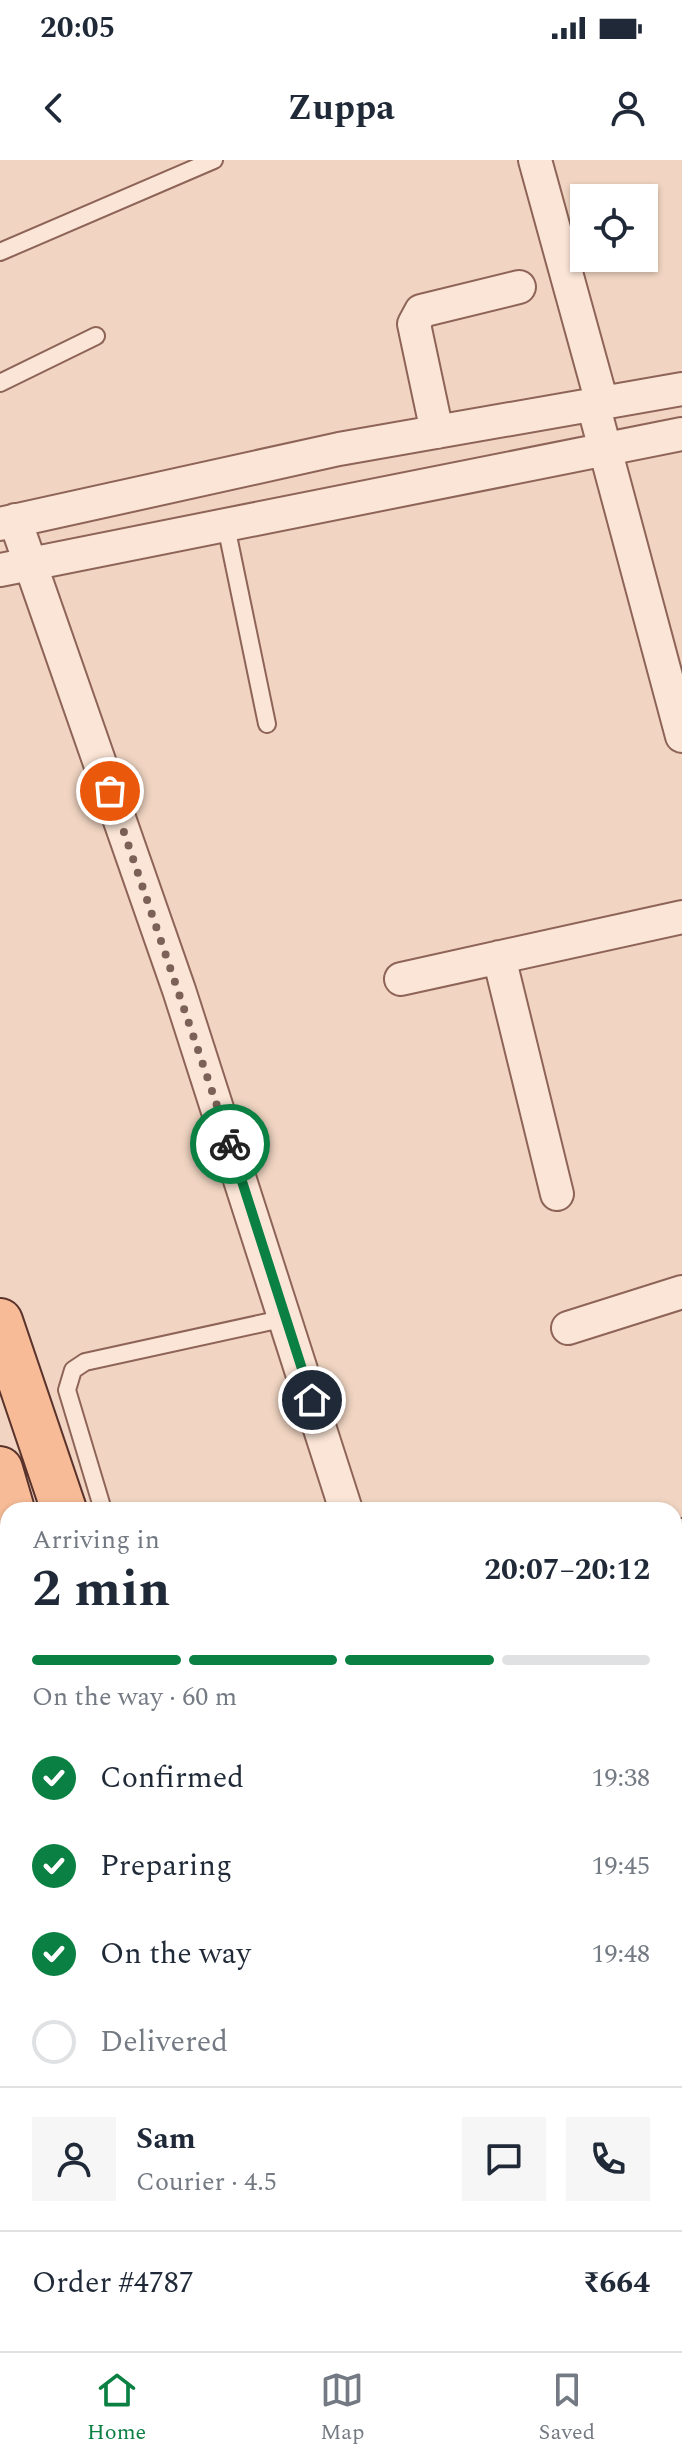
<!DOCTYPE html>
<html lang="en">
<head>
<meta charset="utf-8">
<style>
	body { margin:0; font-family:Spectral,serif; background:#f6f6f7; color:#1f2937; height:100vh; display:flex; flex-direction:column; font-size:30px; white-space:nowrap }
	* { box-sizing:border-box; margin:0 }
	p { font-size:26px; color:#747a83 }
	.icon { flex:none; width:44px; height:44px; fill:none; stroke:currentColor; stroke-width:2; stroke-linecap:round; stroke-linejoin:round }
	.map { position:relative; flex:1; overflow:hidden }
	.side { position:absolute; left:0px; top:1342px; width:682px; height:850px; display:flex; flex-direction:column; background:#fff; border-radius:24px 24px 0 0; box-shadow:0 2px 6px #0004 }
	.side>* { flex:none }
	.fabs { position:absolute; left:570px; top:24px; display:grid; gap:16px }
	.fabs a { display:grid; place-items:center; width:88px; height:88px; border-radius:0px; background:#fff; box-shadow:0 2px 6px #0004; font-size:40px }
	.pin { position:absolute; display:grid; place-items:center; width:68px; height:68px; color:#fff; margin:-34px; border:4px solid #fff; border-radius:50%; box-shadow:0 2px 8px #0007 }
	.courier { position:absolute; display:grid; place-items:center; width:80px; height:80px; margin:-40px; border:6px solid #0b8043; border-radius:50%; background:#fff; color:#222; box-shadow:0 2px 10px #0007 }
	.summary em { font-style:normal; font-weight:700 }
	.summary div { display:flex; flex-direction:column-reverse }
	.summary { display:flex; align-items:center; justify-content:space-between; height:136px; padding:0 32px }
	h1 { font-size:52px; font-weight:700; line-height:60px }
	.bar { display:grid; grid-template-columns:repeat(4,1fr); gap:12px 8px; align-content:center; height:96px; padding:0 32px }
	.bar i { height:10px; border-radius:6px; background:#e0e1e3 }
	.bar .selected { background:#0b8043 }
	.bar p { grid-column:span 4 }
	.line { display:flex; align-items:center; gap:20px; padding:0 32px; border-top:2px solid #e0e1e3 }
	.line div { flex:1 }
	.round { display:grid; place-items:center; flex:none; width:84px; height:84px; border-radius:0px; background:#f6f6f7 }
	ol { padding:0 32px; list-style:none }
	li { display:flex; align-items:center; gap:24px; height:88px }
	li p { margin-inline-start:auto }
	li .icon { padding:8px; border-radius:50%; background:#0b8043; color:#fff; stroke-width:4 }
	li:last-child { color:#747a83 }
	li i { width:44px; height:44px; border:4px solid #e0e1e3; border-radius:50% }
	.status { display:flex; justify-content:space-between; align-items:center; height:56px; padding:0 40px; background:#fff; direction:ltr }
	.status svg { height:22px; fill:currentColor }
	header { display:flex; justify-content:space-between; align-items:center; height:104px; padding:0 32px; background:#fff; font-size:36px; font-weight:700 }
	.menu { display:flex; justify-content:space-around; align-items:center; height:112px; border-top:2px solid #e0e1e3; background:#fff; font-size:22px; color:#747a83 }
	.menu a { display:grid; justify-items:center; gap:4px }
	.menu .selected { color:#0b8043 }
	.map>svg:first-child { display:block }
	.building { fill:#d27f75; stroke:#8e433b; stroke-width:2 }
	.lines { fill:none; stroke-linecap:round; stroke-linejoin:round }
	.service-casing { stroke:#8d6457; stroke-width:20 }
	.minor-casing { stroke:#8d6457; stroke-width:36 }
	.tertiary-casing { stroke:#8d6457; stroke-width:44 }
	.primary-casing { stroke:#5a342c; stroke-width:48 }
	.service { stroke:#fbe5d6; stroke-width:16 }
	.minor { stroke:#fbe5d6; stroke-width:32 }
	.tertiary { stroke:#fbe5d6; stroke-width:40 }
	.primary { stroke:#f7bc97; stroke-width:44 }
	.done { stroke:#7b6157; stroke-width:8; stroke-dasharray:0 14.4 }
	.route { stroke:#0b8043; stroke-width:10 }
</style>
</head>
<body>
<div class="status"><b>20:05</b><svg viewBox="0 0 49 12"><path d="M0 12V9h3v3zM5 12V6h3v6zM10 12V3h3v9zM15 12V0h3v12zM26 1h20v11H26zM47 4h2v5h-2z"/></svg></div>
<header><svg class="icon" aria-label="back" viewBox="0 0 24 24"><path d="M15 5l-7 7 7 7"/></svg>Zuppa<svg class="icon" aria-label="person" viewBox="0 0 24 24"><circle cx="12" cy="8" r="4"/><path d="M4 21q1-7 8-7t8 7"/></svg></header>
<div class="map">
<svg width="682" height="2191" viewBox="0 0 682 2191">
	<rect width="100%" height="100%" fill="#f1d5c2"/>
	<path class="building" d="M0,1380L8,1404V1491L0,1494Z
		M8,2117V2184H215L217,2191H0V2120Z"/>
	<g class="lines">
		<g class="service-casing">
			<path id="service" d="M0,92L214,0
				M0,223L96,176
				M226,366L267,564
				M103,1350L67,1230L73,1210L85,1202L286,1158
				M0,1579L8,1576
				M0,2086L8,2083"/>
		</g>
		<g class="minor-casing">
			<path id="minor" d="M535,0L602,243
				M593,244L682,576
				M437,272L414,164L421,151L519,127
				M15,360L179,830L346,1350
				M0,364L339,289L682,229
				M0,410L682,274
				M499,797L557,1034
				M401,819L682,757
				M568,1168L682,1132
				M674,1376L682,1375
				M463,2184L466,2191"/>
		</g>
		<g class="tertiary-casing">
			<path id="tertiary" d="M674,1992L682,1989
				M674,2064L682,2061
				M365,2191L381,2184"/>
		</g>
		<g class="primary-casing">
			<path id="primary" d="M0,1161L64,1350
				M0,1309L12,1350
				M287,2184L290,2191
				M337,2184L339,2191"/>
		</g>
		<use href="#service" class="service"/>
		<use href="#minor" class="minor"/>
		<use href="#tertiary" class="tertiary"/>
		<use href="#primary" class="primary"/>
	</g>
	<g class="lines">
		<path class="done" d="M110,631L230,984"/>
		<path class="route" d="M230,984L312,1240"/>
	</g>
</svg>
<div class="fabs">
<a><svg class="icon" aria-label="locate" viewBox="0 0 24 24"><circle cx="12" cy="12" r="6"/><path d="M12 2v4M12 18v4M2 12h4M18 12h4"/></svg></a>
</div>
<div class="pin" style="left:110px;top:631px;background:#ea580c"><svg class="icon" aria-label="bag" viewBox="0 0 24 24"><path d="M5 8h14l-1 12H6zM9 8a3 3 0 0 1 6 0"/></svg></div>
<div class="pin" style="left:312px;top:1240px;background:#1f2937"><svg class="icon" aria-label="home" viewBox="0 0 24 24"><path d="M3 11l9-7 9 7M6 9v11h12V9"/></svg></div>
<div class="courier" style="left:230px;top:984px"><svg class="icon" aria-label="bike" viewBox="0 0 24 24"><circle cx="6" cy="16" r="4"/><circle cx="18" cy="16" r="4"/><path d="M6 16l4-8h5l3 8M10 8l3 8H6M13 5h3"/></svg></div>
<section class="side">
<div class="summary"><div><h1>2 min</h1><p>Arriving in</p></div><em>20:07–20:12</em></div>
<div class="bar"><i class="selected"></i><i class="selected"></i><i class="selected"></i><i></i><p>On the way · 60 m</p></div>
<ol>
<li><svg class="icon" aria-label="check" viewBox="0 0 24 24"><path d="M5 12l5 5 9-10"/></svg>Confirmed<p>19:38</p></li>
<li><svg class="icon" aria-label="check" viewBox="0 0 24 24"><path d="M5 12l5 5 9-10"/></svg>Preparing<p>19:45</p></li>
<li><svg class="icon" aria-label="check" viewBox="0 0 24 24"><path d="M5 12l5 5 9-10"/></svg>On the way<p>19:48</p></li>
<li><i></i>Delivered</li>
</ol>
<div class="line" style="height:144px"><a class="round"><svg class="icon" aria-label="person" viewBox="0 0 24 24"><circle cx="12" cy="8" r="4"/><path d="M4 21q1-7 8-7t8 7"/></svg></a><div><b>Sam</b><p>Courier · 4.5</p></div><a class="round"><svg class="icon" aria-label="chat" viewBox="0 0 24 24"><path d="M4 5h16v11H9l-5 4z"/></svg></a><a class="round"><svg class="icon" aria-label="phone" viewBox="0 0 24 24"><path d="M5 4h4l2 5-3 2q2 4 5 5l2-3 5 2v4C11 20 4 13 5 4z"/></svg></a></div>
<div class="line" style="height:104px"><div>Order #4787</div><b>₹664</b></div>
</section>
</div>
<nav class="menu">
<a class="selected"><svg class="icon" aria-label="home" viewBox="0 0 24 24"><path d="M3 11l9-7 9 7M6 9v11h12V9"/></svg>Home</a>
<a><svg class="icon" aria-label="map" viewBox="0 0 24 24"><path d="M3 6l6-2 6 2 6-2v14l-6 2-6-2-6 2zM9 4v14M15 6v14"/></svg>Map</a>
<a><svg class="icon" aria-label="saved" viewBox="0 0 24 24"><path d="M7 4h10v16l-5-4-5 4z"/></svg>Saved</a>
</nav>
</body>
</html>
